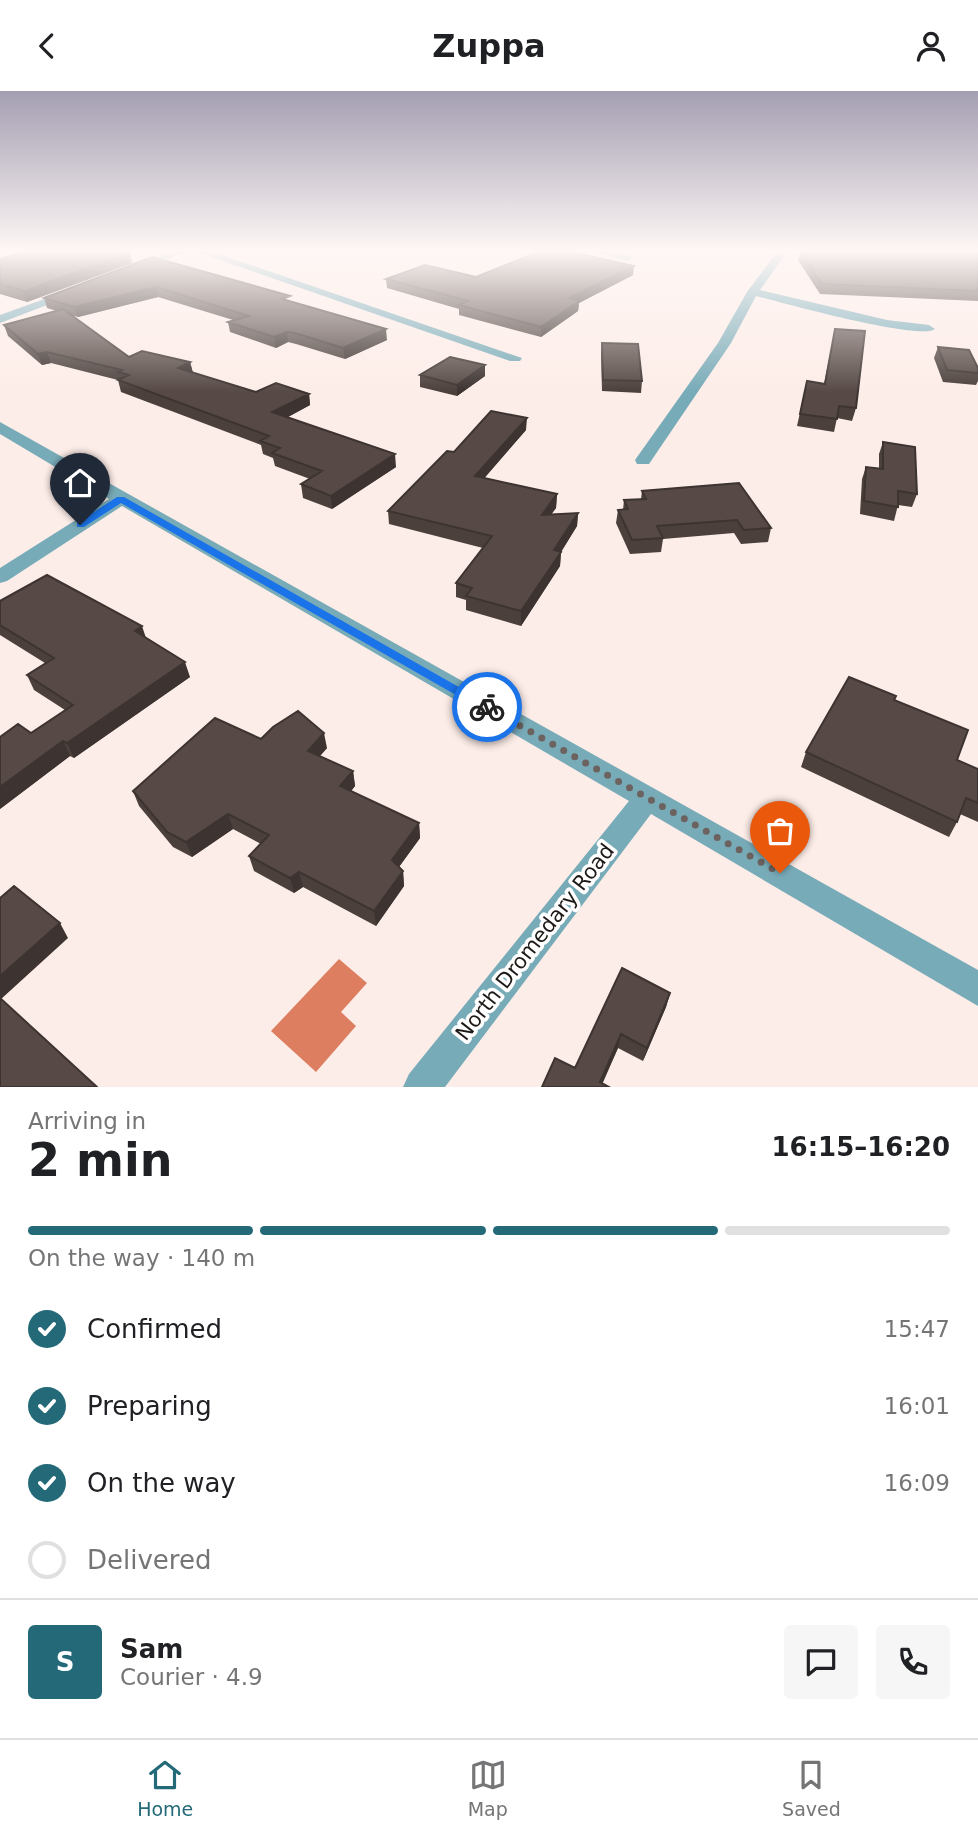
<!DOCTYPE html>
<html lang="en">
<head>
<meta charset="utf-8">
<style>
	body { margin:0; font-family:"DejaVu Sans",sans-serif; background:#f6f6f6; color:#202124; height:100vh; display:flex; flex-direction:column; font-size:26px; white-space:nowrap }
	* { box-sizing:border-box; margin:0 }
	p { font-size:23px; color:#757577 }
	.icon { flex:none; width:38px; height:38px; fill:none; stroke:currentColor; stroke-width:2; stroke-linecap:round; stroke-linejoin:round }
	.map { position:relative; height:996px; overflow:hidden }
	.side { display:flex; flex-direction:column; background:#fff; flex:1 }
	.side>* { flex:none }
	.pin { position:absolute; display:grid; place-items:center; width:60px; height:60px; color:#fff; margin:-72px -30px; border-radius:50% 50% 50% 0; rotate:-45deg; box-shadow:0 0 7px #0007 }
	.pin .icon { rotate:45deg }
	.courier { position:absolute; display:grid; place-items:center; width:70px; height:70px; margin:-35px; border:5px solid #1a73e8; border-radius:50%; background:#fff; color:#222; box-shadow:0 2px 9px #0007 }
	.head em { font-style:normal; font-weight:800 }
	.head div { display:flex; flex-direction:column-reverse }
	.head { display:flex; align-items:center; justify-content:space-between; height:119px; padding:0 28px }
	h1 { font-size:46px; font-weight:800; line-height:52px }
	.bar { display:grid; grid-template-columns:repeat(4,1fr); gap:10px 7px; align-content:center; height:84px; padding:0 28px }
	.bar i { height:9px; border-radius:5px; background:#e0e0e0 }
	.bar .on { background:#236978 }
	.bar p { grid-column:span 4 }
	.line { display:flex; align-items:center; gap:18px; padding:0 28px; border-top:2px solid #e0e0e0 }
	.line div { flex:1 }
	.round { display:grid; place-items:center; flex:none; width:74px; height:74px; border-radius:7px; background:#f6f6f6 }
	ol { padding:0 28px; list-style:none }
	li { display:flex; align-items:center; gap:21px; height:77px }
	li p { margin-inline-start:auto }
	li .icon { padding:7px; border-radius:50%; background:#236978; color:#fff; stroke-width:4 }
	li:last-child { color:#757577 }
	li i { width:38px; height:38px; border:4px solid #e0e0e0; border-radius:50% }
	header { display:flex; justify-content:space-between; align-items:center; height:91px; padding:0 28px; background:#fff; font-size:32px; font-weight:800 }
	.tabs { display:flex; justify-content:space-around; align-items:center; height:98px; border-top:2px solid #e0e0e0; background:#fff; font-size:19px; color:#757577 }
	.tabs a { display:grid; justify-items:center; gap:4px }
	.tabs .on { color:#236978 }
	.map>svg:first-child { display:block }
	.water { fill:#de7e61 }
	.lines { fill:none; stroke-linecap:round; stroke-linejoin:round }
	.minor { fill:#78abb8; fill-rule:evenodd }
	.wall { fill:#4b403c }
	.shaded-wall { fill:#3d3431 }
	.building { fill:#574a46; stroke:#3d3431; stroke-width:2 }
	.route { fill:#1a73e8 }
	.done { stroke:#6c6360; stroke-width:7; stroke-dasharray:0 12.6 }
	.labels { text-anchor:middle; stroke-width:7; stroke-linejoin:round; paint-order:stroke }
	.near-street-label { font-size:21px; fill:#1e1917; stroke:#fff }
</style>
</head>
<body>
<header><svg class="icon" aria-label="back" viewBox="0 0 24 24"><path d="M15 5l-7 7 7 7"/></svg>Zuppa<svg class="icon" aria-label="person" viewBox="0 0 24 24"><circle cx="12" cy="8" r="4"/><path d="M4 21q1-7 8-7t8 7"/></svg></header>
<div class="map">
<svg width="978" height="996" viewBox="0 0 978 996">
	<rect width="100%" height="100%" fill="#fdede8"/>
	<path class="water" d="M339,868L367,892L341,921L356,935L316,981L271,940Z"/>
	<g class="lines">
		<path class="minor" d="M169,161H184L139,180L130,178Z
			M197,161H213L522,267L520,270H510Z
			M594,161H616L633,167L628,170Z
			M777,161H787L760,199L887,229L929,234L935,238C920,250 783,212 756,205L731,252L649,373H637L635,369L718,252L747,201Z
			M72,198L76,199V203L0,232V224Z
			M0,331L978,879V915L651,723L445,996H403L409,983L629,710L122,415L7,490L0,492V477L109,408L0,343Z"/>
	</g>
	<path class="wall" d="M800,161H978V210L820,203L798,169Z
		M130,162L132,172L27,211L0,203V168Z
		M152,166L290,210L387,249L345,268L296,253L288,251L276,257L230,241L228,231L233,229L158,206L78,226L70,224L129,266L190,271L193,282L256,301L309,303L310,314L288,326L396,376L332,418L303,407L301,393L310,388L275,375L273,367L263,363L261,354L121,301L118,289L51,272L42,274L8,245L4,234L57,220L47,217L44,207Z
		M633,184L579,212L578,220L541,246L459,224V218L387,197L386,188Z
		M835,238L856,317L852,330L837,327L834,341L797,335L807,290L824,293Z
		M602,252L642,290L641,302L602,300L601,263Z
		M938,256L978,277V290L976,294L943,291L934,267Z
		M485,274V285L457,305L420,296V284Z
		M526,339L484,387L557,403L556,417L551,423L578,422L577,435L561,461L560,475L521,535L466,519V509L456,506V492L483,457L389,433L388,420L454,361Z
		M883,351L917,403L912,416L898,414L894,430L860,423L862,388L866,376L879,378V363Z
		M642,400L771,437L768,451L741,453L734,442L663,448L661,461L630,463L616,432L618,419H623L624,409L641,408Z
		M0,510L147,547L190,586L74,667L70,665L0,718L31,642L65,619L34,599L27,584L45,572L0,544Z
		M894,609L957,669L978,678V731L960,723L957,731L949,746L801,676L806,661Z
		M261,648L327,657L320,665L353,680L355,695L351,700L419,732L420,747L399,776L403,780L404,795L376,835L303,796L294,802L254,780L249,765L261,753L233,738L192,766L173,756L139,715L133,700Z
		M670,902L666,916L643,970L618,957L602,992L575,977Z"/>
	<path class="shaded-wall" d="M130,162L132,172L27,211L24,200Z
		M634,175L633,184L579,212L578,220L541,246V236L569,207Z
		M156,196L158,206L78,226L74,216Z
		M386,238L387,249L345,268L343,257Z
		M287,241L288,251L276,257L274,246Z
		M47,261L51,272L42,274L38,263Z
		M190,271L193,282L178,277Z
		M485,274V285L457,305V294Z
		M309,303L310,314L275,333L272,321Z
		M527,327L526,339L475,398V385Z
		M395,363L396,376L332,418L331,405Z
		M557,403L556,417L541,438L542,424Z
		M578,422L577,435L556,469L561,461L560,475L521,535V520L554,459Z
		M142,535L147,550L135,540Z
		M185,571L190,586L74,667L67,652Z
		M324,642L327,657L311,675L308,660Z
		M63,650L70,665L0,718V696Z
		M353,680L355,695L343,710L340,695Z
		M228,723L233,738L192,766L186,751Z
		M419,732L420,747L393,784L392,769Z
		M403,780L404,795L376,835L374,820Z
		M299,781L303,796L294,802L290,787Z
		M60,832L68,847L0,909V885Z
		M670,902L666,916L643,970L647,957Z
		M621,943L618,957L601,996L600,991Z"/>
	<path class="building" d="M24,161H127L130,162L24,200L0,193V168Z
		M538,161H572L634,175L569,207L579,210L541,236L459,214L468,210L386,188L425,174L476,186Z
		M801,161H978V200L822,193Z
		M152,166L290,205L282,208L386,238L343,257L295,242L287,241L274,246L228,231L249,225L156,196L74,216L44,207Z
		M63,218L129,266L142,260L190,271L178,277L256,301L276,292L309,303L272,321L395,363L331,405L301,393L322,380L272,362L280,357L260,350L269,345L118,289L129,284L118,281L122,279L47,261L38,263L4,234Z
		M835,238L865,240L856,317L839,315L837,328L800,323L807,290L825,293Z
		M602,252L638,253L642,290L603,289Z
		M938,256L969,259L978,277V282L947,279Z
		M450,266L485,274L457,294L420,284Z
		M491,320L527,327L475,385L557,403L542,424L578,422L554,459L561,461L521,520L466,505L472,497L456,492L492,445L388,420L447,360L454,361Z
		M883,351L915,356L917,403L898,400V416L864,410L866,376L883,378Z
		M739,392L771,437L744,439L737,429L657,435L663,447L632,449L618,419L628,418L624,409L646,408L642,400Z
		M47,484L142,535L135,540L185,571L67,652L63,650L0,696V646L18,633L31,642L73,614L27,584L54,567L0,534V510Z
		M849,586L896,605L894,609L968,639L957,669L978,678V712L966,707L957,731L806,661Z
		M298,620L324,642L308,660L353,680L340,695L419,732L392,769L403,780L374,820L299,781L290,787L249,765L269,744L228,723L186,751L167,741L133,700L215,627L261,648L273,636Z
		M14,795L60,832L0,885V807Z
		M622,877L670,902L647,957L621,943L600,991L609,996H542L555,967L575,977Z
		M0,907L97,996H0Z"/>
	<linearGradient id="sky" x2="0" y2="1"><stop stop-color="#a49eb2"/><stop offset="0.53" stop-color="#fef7f5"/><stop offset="1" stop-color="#fef7f5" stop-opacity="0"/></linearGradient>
	<rect width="978" height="301" fill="url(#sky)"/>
	<path class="route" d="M117,406H124L494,616L492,619H482L121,412L84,436H77V432Z"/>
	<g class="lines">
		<path class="done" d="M487,616L780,782"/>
	</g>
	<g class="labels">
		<g class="near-street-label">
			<text transform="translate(535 851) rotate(-52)" y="7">North Dromedary Road</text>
		</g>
	</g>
</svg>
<div class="pin" style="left:780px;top:782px;background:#ea580c"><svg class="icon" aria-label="bag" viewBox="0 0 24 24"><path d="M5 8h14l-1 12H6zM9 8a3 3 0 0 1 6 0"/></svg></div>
<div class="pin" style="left:80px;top:434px;background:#1f2937"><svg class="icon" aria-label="home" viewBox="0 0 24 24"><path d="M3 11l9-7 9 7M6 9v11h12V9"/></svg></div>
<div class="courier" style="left:487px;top:616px"><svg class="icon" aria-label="bike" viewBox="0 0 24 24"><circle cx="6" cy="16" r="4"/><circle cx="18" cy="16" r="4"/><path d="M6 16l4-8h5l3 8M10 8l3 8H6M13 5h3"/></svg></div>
</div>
<section class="side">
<div class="head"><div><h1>2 min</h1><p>Arriving in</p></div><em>16:15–16:20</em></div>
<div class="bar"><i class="on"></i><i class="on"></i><i class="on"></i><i></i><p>On the way · 140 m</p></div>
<ol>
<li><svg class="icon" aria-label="check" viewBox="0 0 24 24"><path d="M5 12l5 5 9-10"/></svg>Confirmed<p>15:47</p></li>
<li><svg class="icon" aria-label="check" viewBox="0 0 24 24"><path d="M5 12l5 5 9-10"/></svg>Preparing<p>16:01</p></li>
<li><svg class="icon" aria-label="check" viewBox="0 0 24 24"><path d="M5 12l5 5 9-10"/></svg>On the way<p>16:09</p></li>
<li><i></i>Delivered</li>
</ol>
<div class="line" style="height:126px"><b class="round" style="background:#236978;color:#fff">S</b><div><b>Sam</b><p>Courier · 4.9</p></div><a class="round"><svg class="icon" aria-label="chat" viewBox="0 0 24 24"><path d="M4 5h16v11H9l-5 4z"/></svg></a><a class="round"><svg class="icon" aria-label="phone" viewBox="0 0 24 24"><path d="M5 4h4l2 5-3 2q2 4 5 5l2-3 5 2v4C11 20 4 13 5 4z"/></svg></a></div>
</section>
<nav class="tabs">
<a class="on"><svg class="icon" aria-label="home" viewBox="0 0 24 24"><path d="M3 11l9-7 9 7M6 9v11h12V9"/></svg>Home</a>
<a><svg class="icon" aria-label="map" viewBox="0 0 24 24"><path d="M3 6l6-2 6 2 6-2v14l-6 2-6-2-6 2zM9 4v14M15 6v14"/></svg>Map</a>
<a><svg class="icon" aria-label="saved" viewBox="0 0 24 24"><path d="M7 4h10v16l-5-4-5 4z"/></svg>Saved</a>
</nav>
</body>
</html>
